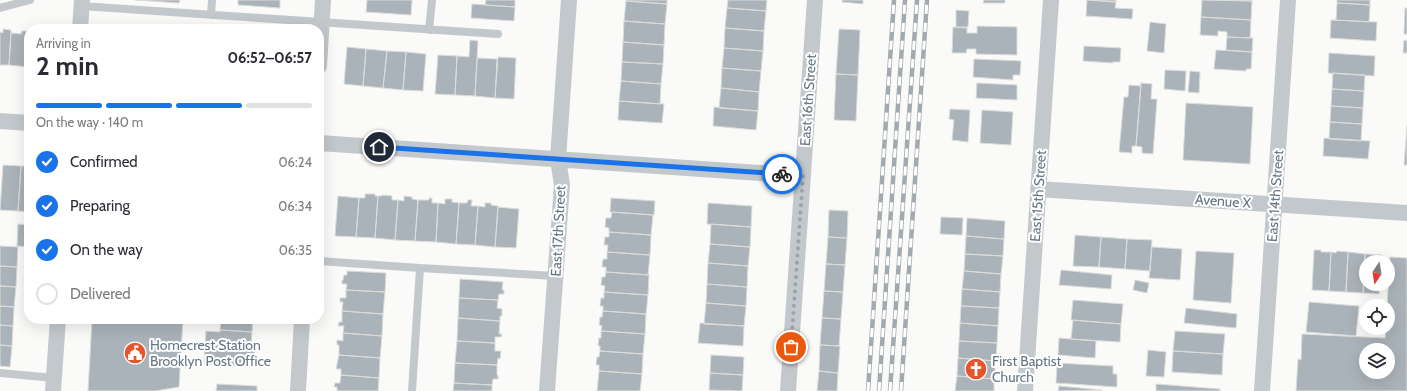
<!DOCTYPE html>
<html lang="en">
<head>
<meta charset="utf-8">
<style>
	body { margin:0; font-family:Cabin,sans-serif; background:#f7f7f7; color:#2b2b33; height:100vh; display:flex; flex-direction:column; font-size:15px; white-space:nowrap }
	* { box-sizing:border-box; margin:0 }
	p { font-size:13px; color:#7c7c81 }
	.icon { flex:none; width:22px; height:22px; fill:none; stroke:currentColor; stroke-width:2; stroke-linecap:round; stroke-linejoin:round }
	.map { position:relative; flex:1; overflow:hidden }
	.side { position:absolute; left:24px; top:24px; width:300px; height:300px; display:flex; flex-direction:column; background:#fff; border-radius:16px; box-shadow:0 4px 16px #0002 }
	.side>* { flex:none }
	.needle { width:26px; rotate:192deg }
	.controls { position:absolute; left:1359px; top:255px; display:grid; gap:8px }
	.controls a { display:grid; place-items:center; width:36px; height:36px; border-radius:50%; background:#fff; box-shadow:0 4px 16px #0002; font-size:20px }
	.pin { position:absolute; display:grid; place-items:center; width:34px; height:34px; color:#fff; margin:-17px; border:2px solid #fff; border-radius:50%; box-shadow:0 1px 4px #0007 }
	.courier { position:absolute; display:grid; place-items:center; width:40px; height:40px; margin:-20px; border:3px solid #1a73e8; border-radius:50%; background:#fff; color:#222; box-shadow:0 1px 5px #0007 }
	.headline em { font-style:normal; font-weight:800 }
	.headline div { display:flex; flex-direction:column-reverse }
	.headline { display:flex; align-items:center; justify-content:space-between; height:68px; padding:0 12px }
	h1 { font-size:26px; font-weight:800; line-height:30px }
	.bar { display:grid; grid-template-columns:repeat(4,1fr); gap:6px 4px; align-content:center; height:48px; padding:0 12px }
	.bar i { height:5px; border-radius:3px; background:#e1e1e2 }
	.bar .current { background:#1a73e8 }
	.bar p { grid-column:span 4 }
	ol { padding:0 12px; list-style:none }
	li { display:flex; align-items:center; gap:12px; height:44px }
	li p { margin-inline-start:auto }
	li .icon { padding:4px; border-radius:50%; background:#1a73e8; color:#fff; stroke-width:4 }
	li:last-child { color:#7c7c81 }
	li i { width:22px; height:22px; border:2px solid #e1e1e2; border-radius:50% }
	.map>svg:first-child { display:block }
	.building { fill:#aab3b9; stroke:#dcdcda; fill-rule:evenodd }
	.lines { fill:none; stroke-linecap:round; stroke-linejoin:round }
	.lane { stroke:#c3c8cc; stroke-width:8 }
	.street { stroke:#c3c8cc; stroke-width:16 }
	.rail-casing { stroke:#a2aab0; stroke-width:4.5 }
	.rail { stroke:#fff; stroke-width:3; stroke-dasharray:9; stroke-linecap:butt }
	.done { stroke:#99a4ac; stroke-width:4; stroke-dasharray:0 7.2 }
	.route { stroke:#1a73e8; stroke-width:5 }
	.labels { text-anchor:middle; stroke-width:4; stroke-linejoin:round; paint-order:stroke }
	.street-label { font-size:14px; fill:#657683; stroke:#fff }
	.poi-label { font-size:14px; fill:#657683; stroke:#fff; text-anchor:start }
</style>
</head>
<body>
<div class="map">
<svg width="1407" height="391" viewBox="0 0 1407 391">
	<rect width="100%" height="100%" fill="#fafaf8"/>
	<path class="building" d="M135,0H180L179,3Z
		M238,0H280V8L238,5Z
		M367,0H412L411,15L366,12Z
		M486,0H515V7L485,5Z
		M626,0H667V4L626,1Z
		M728,0H767L766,11L727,8Z
		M842,0H863V4L842,2Z
		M984,0H1005V3H983Z
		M1087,0L1116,2L1115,8L1133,9L1132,19L1086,16Z
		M1090,0H1116V2Z
		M1202,0L1252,1L1251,20L1201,17Z
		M1229,0H1252V1Z
		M1337,0H1370V5L1337,3Z
		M626,1L667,4L665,24L624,21Z
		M1337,3L1370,5L1369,22L1336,20Z
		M472,4L515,7L514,21L471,18Z
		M727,8L766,11L764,31L725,28Z
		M1405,8H1407V34H1404Z
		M956,10L969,11L968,27H956Z
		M1201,17L1251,20L1250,38L1227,37V32L1218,31V36L1200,35Z
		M1331,20L1377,22L1376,41L1330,38Z
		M624,21L665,24L664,45L623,42Z
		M1150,22L1166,24L1164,53L1147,51Z
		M977,26L1017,27V55L976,54V49H967L966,53H952L953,27L967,28V33H977Z
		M725,28L764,31L763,51L724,48Z
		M3,29L11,30L9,65H0V32L3,33Z
		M839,29L860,30L858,75L836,74Z
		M22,31H29L28,67L9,65L11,33L21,34Z
		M1227,37L1253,38L1252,52L1226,50Z
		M470,40L478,41L475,96L455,95L457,56L469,57Z
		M1404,40L1407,41V53H1403Z
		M623,42L664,45L663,64L622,62Z
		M1084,46L1121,48L1120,62H1113V63L1083,61Z
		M347,47L366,49L363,86L344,84Z
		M724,48L763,51L761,71L722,68Z
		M366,49L387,51L383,88L363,86Z
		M1216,50L1252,52L1251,69H1246V71L1214,69Z
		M387,51L406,52L403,90L383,88Z
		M406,52L426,54L423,91L403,90Z
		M1329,53L1375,56L1374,76L1328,73Z
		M438,55L457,56L455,95L435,94Z
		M498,57L516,58L514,99L495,98Z
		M477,58L497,59L495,98L475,96Z
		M974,59L1021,61L1020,75H1013V80L973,77Z
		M622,62L663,64L661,84L621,81Z
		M722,68L761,71L759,92L721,88Z
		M1165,70L1186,71L1185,91L1164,89Z
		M1190,71L1200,72L1199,93L1188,92Z
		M1333,73L1365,75L1364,91L1332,89Z
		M836,74L858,75L856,121L834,120Z
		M621,81L661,84L660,104L619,101Z
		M977,83L1017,85V100L976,98Z
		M1141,83L1152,84L1151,99H1157L1153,154L1142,153V147L1136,146Z
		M1129,85L1141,86L1136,146H1132V153L1119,152L1124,97H1128Z
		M721,88L759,92L758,111L719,108Z
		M1332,89L1364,91L1363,108L1331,106Z
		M619,101L664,104L662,123L618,120Z
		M1186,103L1253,107L1250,164L1183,160Z
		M1331,106L1363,108L1362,124L1330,122Z
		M714,107L758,111L756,130L713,126Z
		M950,109L970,110L968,142L952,140L954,120L949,119Z
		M982,110L1013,112L1011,145L980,143Z
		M1330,122L1362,124L1361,141L1329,139Z
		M1407,125V165H1404Z
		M1324,138L1370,141L1368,159L1323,156Z
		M3,165L21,166L18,211L0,210Z
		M21,166H29V212L18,211Z
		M365,194H375V196H378L375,238L356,237L359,198H365Z
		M382,195L392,196V200H398L395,240L375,238L378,196H382Z
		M338,196L359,198L356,237L335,236Z
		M404,196L412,197V199L418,200L415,241L395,240L398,200L404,201Z
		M429,198H432V203H438L436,242L415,241L418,200H429Z
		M611,198L655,201L654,215L610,212Z
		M445,199H452V202L459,203L456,244L436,242L438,203L445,204Z
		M468,200H472L471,206H478L475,245L456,244L459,203H467Z
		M485,203H491V205L498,206L495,247L475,245L478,206L485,207Z
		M708,203L752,206L751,227L707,224Z
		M498,207L519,209L516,248L495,247Z
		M829,210L848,211L847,238L828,237Z
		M612,212L653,215L651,235L609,232V228L605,227L606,218H611Z
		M941,217L963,218L962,235L940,234Z
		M967,218L1005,221L1004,239L966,236Z
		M18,224L29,225V247L17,246Z
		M711,224L751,227L750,247L710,244Z
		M609,232L651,235L650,255L607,252L608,245H604L605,237H609Z
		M1075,235L1101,237L1099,267L1073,266Z
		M966,236L1004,239L1003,256L965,254Z
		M828,237L847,238L845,265L826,264Z
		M1101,237L1127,239L1125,269L1099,267Z
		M1127,239L1152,240L1150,271L1125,269Z
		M710,244L750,247L748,266L708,263Z
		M0,246L18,247L17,267L0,266Z
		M1152,247L1182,249L1180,280L1149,278Z
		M1314,250H1321V252H1331L1329,291L1312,290Z
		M1196,251L1234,253L1231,303L1193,300Z
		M1337,251L1348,252L1346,292L1329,291L1331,252L1336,253Z
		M607,252L650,255L648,275L606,272V267H602L603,259H607Z
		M1348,252L1365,254L1363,293L1346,292Z
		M965,254L1003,256L1001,274L964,271Z
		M1365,254L1382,255L1381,262H1366V284H1380L1379,294L1363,293Z
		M1390,257L1407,258V391H1296L1298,359L1301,360L1302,334L1385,338L1386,328H1388V306H1387ZM1366,350H1388V372H1366Z
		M708,263L748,266L747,287L707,284Z
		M826,264L845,265L843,292L824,291Z
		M0,266L17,267L16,287L0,286Z
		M1061,270L1112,275L1111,289L1059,285Z
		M347,271L386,273L385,292L346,290L347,284H342V280H343L344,275H347Z
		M964,271L1001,274L1000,292L962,289Z
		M606,272L649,275L648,295L604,292L605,286L601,285L602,277H605Z
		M460,279L503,282L502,290H504V294H499L498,300L459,298Z
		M1135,280L1149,283L1147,293L1133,290Z
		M707,284L747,287L746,306L706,303Z
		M0,286L16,287L14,307L0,306Z
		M962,289L1000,292L999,308L961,306Z
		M346,290L385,292L383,314L342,311L343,302H340V298H346Z
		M824,291L843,292L841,319L822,318Z
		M604,292L648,295L646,314L603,311V306H600L601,298H604Z
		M459,298L498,300L497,308L502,309V316H500V321L458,318Z
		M1073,300L1123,304L1121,324L1071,320Z
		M1309,302L1359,306L1356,336L1306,332Z
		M706,303L746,306L744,326L704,324Z
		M0,306L14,307L13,326L0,325Z
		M961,306L999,308L998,326L960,323Z
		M1186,308L1237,314L1236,328L1184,323Z
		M342,311L383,314L382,336L343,333L344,326H338L339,322H342Z
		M603,311L646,314L645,334L601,331L602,326L599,325L600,317H602Z
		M458,318L500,321L499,334H502L501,337H495V343L457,341Z
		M822,318L841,319L839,346L820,345Z
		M92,319H183L179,387L155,391H88Z
		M221,319H253L252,332L220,330Z
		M1073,320L1121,324L1120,342L1071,339Z
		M700,323L744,326L743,346L698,343Z
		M960,323L998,326L997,343L959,341Z
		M0,325L13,326L12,346L0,345Z
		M220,330L252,332L251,347L205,344L206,331L220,332Z
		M601,331L645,334L643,354L600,351V346H598L599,338H601Z
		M1175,331L1225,334L1223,354L1173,351Z
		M343,333L382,336L380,358L339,355V345H337V340L343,341Z
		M1059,338L1096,341L1095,358L1058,355Z
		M457,341L495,343V351H501L500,359L498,358L497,365L455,363Z
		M959,341L997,343L996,361L958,358Z
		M205,344L255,347L254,367L204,364Z
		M0,345L12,346L10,367L0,366Z
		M820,345L840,346L838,373L819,371Z
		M1148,350L1166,352L1164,377L1146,376Z
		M600,351L643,354L642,374L599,371V365H596L597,357H599Z
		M1173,351L1223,354L1222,375L1172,372Z
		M339,355L380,358L379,378L341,375V369H336Z
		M711,355L744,357L743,375L710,373Z
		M958,358L996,361L994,379L957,376Z
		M455,363L497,365V375L498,376V379H493L492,385L454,383Z
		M1057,363L1113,366V374H1117V387L1056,383Z
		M599,371L642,374L640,391H597Z
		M819,371L838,373L837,391H817Z
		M710,373L743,375L742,391L709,390Z
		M341,375L379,378L378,391H337V387H334L335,383H340Z
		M957,376L994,379V391H955Z
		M454,383L492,385V391H453Z
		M217,384L257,386V391H216Z
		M1156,384L1220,389V391H1156Z
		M1059,386L1102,390L1058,391Z"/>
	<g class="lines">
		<path class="lane" d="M81,6L498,34
			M0,8L30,0
			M211,15L212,0
			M429,30L432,0
			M319,261L420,268
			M0,373L54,378
			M412,391L420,268L555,276"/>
		<path class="street" d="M80,29L82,0
			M319,66L323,0
			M0,121L29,123
			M319,143L803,176
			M1038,189L1407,213
			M53,391L58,319
			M298,391L302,319
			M547,391L562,185L558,159L569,0
			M788,391L815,0
			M1025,391L1051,0
			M1262,391L1288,0"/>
		<g class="rail-casing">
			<path id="rail" d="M868,391L894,0
				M879,391L905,0
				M890,391L917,0
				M901,391L927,0"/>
		</g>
		<use href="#rail" class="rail"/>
	</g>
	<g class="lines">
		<path class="done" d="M782,174L803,176L791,347"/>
		<path class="route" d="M379,147L782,174"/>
	</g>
	<defs>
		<g id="civic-disc" transform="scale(1.15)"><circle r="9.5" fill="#e4572e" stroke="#fff"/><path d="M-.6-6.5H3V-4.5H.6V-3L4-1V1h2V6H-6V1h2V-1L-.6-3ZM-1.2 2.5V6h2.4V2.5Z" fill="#fff"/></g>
		<g id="church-disc" transform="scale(1.15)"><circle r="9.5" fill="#e4572e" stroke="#fff"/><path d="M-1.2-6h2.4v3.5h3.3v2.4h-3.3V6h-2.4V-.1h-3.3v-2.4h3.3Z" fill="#fff"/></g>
	</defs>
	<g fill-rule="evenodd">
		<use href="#civic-disc" x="135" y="353"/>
		<use href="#church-disc" x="976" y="369"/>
	</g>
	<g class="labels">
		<g class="street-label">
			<text transform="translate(808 100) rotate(-86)" y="5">East 16th Street</text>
			<text transform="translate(1038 196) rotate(-86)" y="5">East 15th Street</text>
			<text transform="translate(1275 196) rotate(-86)" y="5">East 14th Street</text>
			<text transform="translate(1223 201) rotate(4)" y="5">Avenue X</text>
			<text transform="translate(558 231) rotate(-87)" y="5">East 17th Street</text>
		</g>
		<g class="poi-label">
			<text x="150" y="350">Homecrest Station<tspan x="150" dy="16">Brooklyn Post Office</tspan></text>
			<text x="992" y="366">First Baptist<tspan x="992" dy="16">Church</tspan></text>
		</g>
	</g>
</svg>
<div class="controls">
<a><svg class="needle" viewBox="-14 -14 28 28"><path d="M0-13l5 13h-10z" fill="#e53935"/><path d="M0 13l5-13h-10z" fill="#7c7c81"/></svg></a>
<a><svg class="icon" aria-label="locate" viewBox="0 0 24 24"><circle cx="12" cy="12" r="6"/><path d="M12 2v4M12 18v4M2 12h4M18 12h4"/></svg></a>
<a><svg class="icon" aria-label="layers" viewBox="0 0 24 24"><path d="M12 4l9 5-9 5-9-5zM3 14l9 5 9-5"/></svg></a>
</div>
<div class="pin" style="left:791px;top:347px;background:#ea580c"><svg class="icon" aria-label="bag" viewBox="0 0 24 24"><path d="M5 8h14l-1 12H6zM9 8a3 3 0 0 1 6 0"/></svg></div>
<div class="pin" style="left:379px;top:147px;background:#1f2937"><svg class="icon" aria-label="home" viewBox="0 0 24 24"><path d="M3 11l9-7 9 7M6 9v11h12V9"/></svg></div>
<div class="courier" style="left:782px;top:174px"><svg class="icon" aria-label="bike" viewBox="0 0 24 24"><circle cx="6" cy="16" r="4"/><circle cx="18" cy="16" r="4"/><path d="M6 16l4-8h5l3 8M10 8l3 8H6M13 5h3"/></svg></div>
<section class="side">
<div class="headline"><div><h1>2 min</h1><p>Arriving in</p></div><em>06:52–06:57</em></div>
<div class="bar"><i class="current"></i><i class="current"></i><i class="current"></i><i></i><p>On the way · 140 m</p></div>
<ol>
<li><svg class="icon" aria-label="check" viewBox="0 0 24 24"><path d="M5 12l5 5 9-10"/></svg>Confirmed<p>06:24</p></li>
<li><svg class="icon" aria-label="check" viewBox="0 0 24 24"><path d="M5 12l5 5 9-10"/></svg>Preparing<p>06:34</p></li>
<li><svg class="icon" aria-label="check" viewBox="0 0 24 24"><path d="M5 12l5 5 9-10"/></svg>On the way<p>06:35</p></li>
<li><i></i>Delivered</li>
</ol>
</section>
</div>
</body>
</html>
